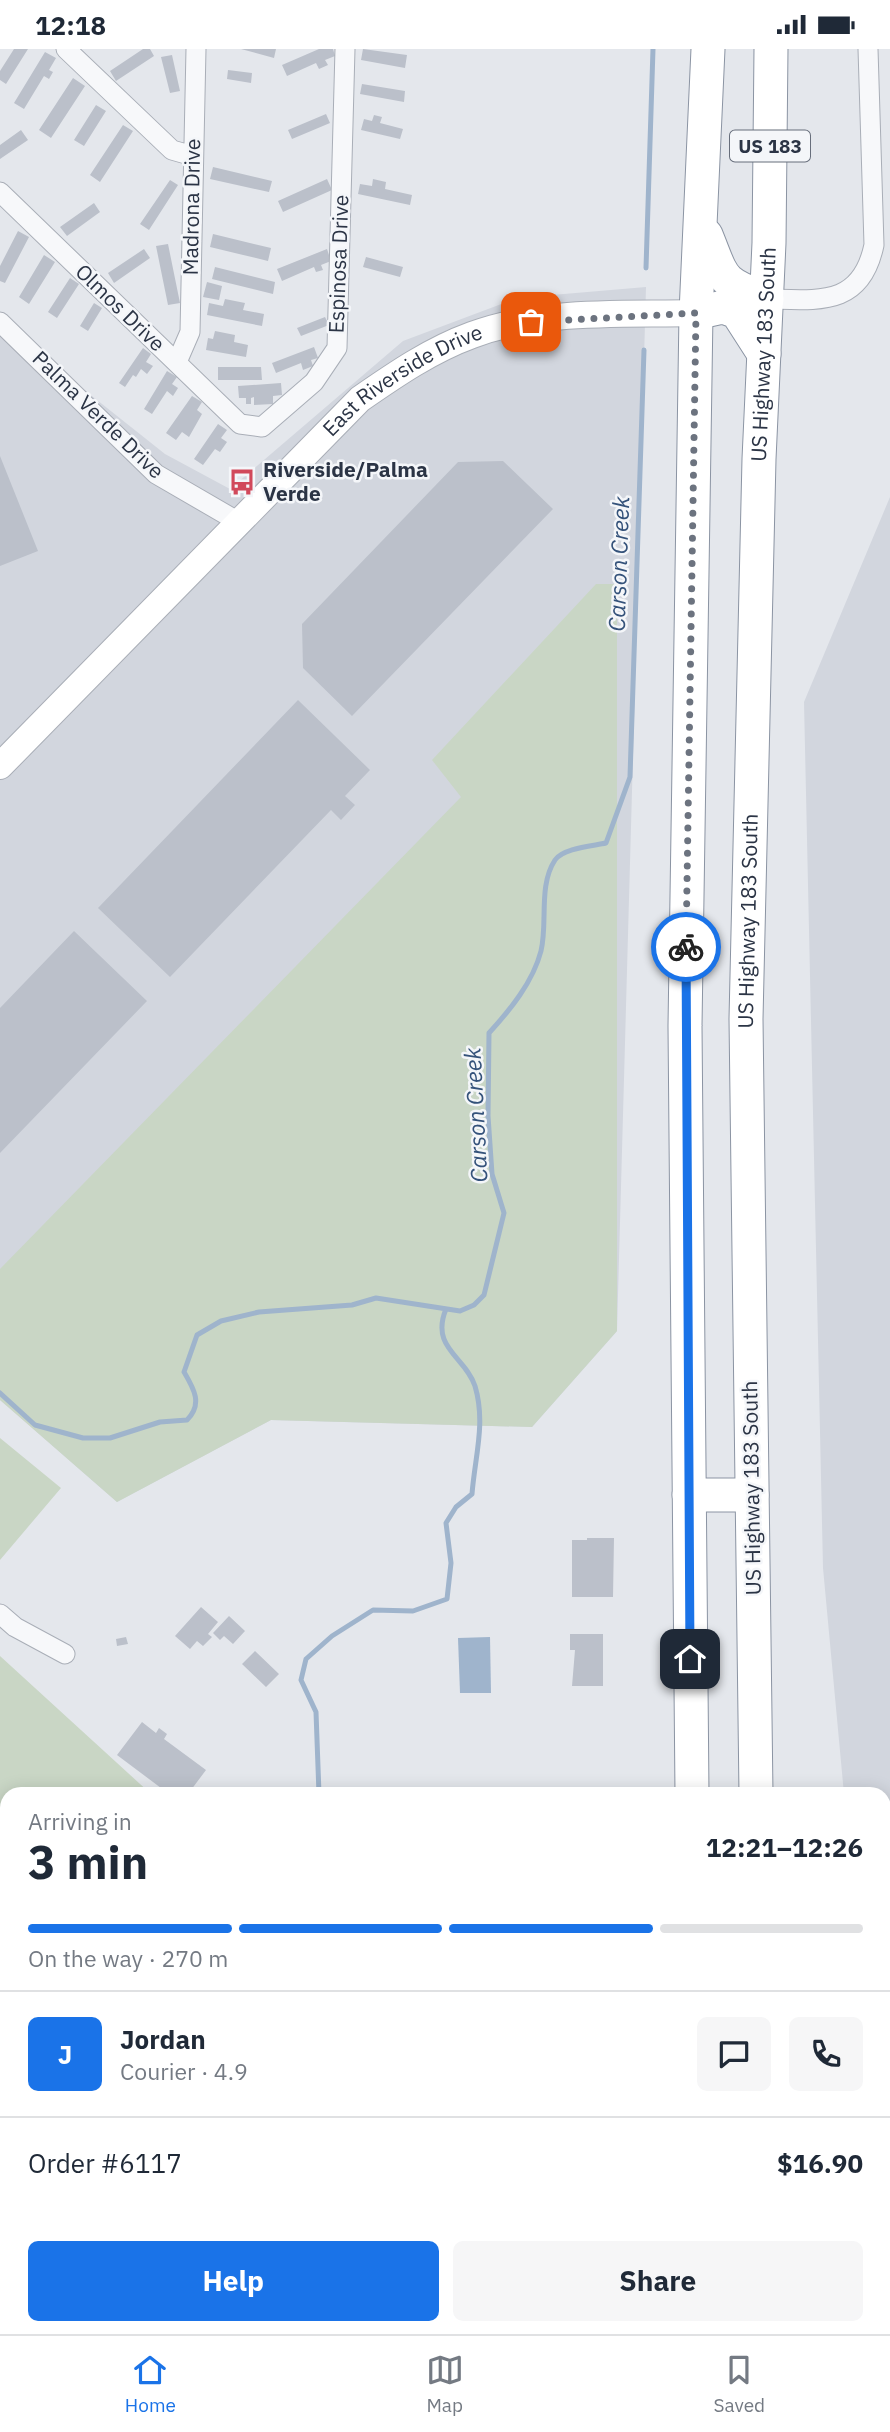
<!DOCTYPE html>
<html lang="en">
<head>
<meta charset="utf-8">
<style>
	body { margin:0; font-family:"IBM Plex Sans",sans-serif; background:#f6f6f7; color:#1f2937; height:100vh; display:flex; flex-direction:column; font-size:26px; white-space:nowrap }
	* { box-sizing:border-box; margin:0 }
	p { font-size:23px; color:#747a83 }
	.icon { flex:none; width:38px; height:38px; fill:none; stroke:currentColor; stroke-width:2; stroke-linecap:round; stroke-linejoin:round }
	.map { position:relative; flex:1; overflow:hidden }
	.panel { position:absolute; left:0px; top:1738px; width:891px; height:548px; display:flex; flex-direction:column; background:#fff; border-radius:21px 21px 0 0; box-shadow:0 4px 18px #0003 }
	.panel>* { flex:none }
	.pin { position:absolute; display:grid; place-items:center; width:60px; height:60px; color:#fff; margin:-30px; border-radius:14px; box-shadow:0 4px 10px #0006 }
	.courier { position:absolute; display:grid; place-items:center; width:70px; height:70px; margin:-35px; border:5px solid #1a73e8; border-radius:50%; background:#fff; color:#222; box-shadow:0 2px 9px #0007 }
	.overview em { font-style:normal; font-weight:700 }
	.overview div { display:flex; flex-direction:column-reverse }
	.overview { display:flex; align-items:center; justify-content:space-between; height:119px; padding:0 28px }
	h1 { font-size:46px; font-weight:700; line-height:52px }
	.bar { display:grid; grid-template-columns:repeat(4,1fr); gap:10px 7px; align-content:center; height:84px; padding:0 28px }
	.bar i { height:9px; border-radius:5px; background:#e0e1e3 }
	.bar .selected { background:#1a73e8 }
	.bar p { grid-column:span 4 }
	.line { display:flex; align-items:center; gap:18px; padding:0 28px; border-top:2px solid #e0e1e3 }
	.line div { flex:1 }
	.round { display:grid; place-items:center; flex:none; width:74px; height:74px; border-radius:10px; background:#f6f6f7 }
	.cta { display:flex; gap:14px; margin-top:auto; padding:14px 28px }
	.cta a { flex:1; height:80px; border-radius:10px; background:#1a73e8; color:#fff; font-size:28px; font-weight:700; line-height:80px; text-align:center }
	.cta a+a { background:#f6f6f7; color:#1f2937 }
	.status { display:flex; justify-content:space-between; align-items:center; height:49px; padding:0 35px; background:#fff; direction:ltr }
	.status svg { height:19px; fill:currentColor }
	.dock { display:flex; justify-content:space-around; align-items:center; height:98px; border-top:2px solid #e0e1e3; background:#fff; font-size:19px; color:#747a83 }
	.dock a { display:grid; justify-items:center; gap:4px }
	.dock .selected { color:#1a73e8 }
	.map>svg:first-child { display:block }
	.built { fill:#d2d6de }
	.green { fill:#c9d6c5 }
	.water { fill:#9fb4cc }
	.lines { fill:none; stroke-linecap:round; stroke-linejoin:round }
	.stream { stroke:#9fb4cc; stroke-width:5 }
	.building { fill:#bbc0ca }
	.street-casing { stroke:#a9aeb7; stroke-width:21 }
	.secondary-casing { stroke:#a9aeb7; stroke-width:28 }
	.highway-casing { stroke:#8b94a3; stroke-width:35 }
	.street { stroke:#f7f8fa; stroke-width:19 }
	.secondary { stroke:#fff; stroke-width:26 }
	.highway { stroke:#fff; stroke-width:33 }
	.done { stroke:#6c737f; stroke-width:7; stroke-dasharray:0 12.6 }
	.route { stroke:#1a73e8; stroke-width:9 }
	.labels { text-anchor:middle; stroke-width:5; stroke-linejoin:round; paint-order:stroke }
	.shield { fill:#f4f6f9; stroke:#676e7b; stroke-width:2 }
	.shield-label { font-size:19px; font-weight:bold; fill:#2b3445 }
	.street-label { font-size:21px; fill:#2b3445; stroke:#f4f6f9 }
	.poi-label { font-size:21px; font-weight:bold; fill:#2b3445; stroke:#f4f6f9; text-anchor:start }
	.water-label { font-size:23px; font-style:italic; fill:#34527a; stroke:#f4f6f9 }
</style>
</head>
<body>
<div class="status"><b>12:18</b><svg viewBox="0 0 49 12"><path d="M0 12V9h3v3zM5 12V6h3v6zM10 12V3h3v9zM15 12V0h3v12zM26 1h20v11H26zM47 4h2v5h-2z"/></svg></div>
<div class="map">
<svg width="890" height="2285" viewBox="0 0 890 2285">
	<rect width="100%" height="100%" fill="#e4e7ec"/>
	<path class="built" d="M646,238L617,1282L532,1378L271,1371L117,1453L0,1351V274L165,405L230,440L403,292L517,249Z
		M890,448V2285H864L865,2279L884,2278V1745H844L823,1519L804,653Z
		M415,2278H636V2285H381Z"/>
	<path class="green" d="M596,535H617V1282L532,1378L271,1371L117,1453L0,1351V1220L461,748L432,711Z
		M0,1389L61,1439L0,1511Z
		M0,1607L151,1745H7V1926L0,1933Z
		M890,2130V2285H875L876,2279L884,2278V2183Z"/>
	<path class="water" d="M490,1588L491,1644H460L458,1589Z"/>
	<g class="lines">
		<path class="stream" d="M646,219L653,0
			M0,1344L35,1376L83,1389H110L160,1373L187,1371C203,1355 194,1340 184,1323L197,1286L221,1272L259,1263L352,1256L376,1249L460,1262L474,1256L484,1246L504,1164L492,1125L488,1067L489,984C510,961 533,933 541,902C548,873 538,837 555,811C563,799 593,797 606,794L630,728L644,301
			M319,1745L316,1663L301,1631L306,1610L332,1587L373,1561L413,1562L447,1550L451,1514L446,1474L456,1458L472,1445C475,1407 486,1374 475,1337C465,1307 430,1299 446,1260
			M202,2285L216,2278"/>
	</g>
	<path class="building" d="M14,0H28L6,35L0,31V22Z
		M143,0H150L154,7L116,32L110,22Z
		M241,0H276L274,9Z
		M319,0H333L335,7L325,11L328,16L319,20L316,14L287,27L282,16Z
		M363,0L407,6L405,19L361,11Z
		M45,3L56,9L49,21L53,23L49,30L44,27L24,60L14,54Z
		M172,6L180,42L170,44L161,8Z
		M228,21L252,24L251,34L227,30Z
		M73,29L85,37L51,89L39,81Z
		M362,35L405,42L404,53L360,45Z
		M96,56L106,62L84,97L74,91Z
		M326,65L330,74L292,90L288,81Z
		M374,66L382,68L380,74L403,80L400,90L361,81L364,70L372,72Z
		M123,76L133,82L100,133L90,126Z
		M21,81L28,91L0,110V96Z
		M213,118L272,132L269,143L210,130Z
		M327,130L332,141L283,163L278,152Z
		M373,130L386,133L385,140L412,146L410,156L358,145L360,135L372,137Z
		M170,131L178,136L149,181L140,175Z
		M94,154L100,163L67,187L60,178Z
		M18,182L29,188L5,234L0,232V217Z
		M213,185L271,199L268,212L210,198Z
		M168,195L180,254L168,256L156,197Z
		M144,200L150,209L114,234L108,224Z
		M327,200L331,212L321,216L323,221L316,223L314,218L282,232L277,220Z
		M44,206L55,213L29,255L19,248Z
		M366,208L403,218L400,228L363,218Z
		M215,218L275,233L273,245L212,230Z
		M70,229L79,235L57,269L48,263Z
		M207,233L222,237L219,251L203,248Z
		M225,250L245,254L243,261L264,265L262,277L207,266L209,254L223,257Z
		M94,254L102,259L88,282L80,277Z
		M325,268L329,276L301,287L297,279Z
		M215,282L235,286L234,293L248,296L246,308L206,301L208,289L213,290Z
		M314,298L318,309L311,311L313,317L303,321L301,314L276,324L272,314Z
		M143,299L151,305L146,313L153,317L147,325L141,320L136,328L133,326L125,338L119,334Z
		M218,318H261L262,331H218Z
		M167,322L177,328L172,335L178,339L173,347L167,342L152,365L144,360Z
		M281,334L282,346L273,347V355L254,356V348L251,349V355H246V349H239L238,337Z
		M192,347L202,353L197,361L202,365L189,388L182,383L176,391L166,384Z
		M218,375L227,381L221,389L227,393L220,403L215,400L203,416L194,410Z
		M0,407L38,502L0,517Z
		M503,412L553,460L352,667L303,619L302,575L458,413Z
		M298,651L370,721L345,747L355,756L341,771L331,761L170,928L98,859Z
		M74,882L147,952L0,1104V959Z
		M587,1489H614L613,1548H572V1491H587Z
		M201,1558L218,1573L208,1585L212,1588L203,1597L197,1592L190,1600L175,1587Z
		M229,1567L245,1582L233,1595L224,1587L220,1591L213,1584Z
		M570,1585H603V1637H572L575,1601H570Z
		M126,1588L128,1595L117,1597L116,1590Z
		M255,1602L279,1625L266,1638L242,1615Z
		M142,1673L156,1684L159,1679L167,1685L164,1690L206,1721L188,1745H169L117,1706Z
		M0,2025L7,2032V2192L0,2200Z
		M7,2265V2278H70L72,2285H0V2266Z"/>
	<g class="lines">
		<g class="street-casing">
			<path id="street" d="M66,0L172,101L193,107
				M0,143L240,375L262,378L314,333L337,299L345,0
				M767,250C819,251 861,258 874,196L868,0
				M0,273L156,425L237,472
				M177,313L190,283L196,0
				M0,1565L15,1578L65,1605"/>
		</g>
		<g class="secondary-casing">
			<g id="secondary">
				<path id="s1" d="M0,717L360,350C396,325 431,301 472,286C541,260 624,266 696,264"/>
			</g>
		</g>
		<g class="highway-casing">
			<g id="highway">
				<path d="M706,186C724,230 719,233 767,250"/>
				<path d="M696,264L723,258L737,263L764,305"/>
				<path d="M689,1446H752"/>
				<path d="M692,1745L685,977L696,264L708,0"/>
				<path id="s2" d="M756,1745L746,970L759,410L769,194L771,0"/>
				<path d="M697,2278V2285"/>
				<path d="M760,2278V2285"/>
			</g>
		</g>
		<use href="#street" class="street"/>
		<use href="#secondary" class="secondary"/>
		<use href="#highway" class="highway"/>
	</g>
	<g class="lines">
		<path class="done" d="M531,273L696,264L686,898"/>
		<path class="route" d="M686,898L690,1610"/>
	</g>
	<defs>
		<g id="bus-bare" transform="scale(2.1)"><path d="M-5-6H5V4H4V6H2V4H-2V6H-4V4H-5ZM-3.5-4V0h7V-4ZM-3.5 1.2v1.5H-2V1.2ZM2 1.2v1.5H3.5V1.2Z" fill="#d1495b" stroke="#f4f6f9" stroke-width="2.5" paint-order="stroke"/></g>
	</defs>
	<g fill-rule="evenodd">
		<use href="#bus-bare" x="242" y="433"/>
	</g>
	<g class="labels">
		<rect class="shield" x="730" y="81.5" width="80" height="31" rx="5"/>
		<g class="shield-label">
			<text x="770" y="104">US 183</text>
		</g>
		<g class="street-label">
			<text transform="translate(192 158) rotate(-89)" y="7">Madrona Drive</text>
			<text transform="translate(339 215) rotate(-88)" y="7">Espinosa Drive</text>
			<text transform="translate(120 259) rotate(44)" y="7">Olmos Drive</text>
			<text dy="7" stroke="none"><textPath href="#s2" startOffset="1440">US Highway 183 South</textPath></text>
			<text dy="7" stroke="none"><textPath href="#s1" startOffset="560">East Riverside Drive</textPath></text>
			<text transform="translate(98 366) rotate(44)" y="7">Palma Verde Drive</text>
			<text dy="7" stroke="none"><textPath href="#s2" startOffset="873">US Highway 183 South</textPath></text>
			<text transform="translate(752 1439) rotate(-91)" y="7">US Highway 183 South</text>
		</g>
		<g class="poi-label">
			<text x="263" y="428">Riverside/Palma<tspan x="263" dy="24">Verde</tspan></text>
		</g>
		<g class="water-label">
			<text transform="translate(619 515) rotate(-88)" y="8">Carson Creek</text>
			<text transform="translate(476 1066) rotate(-93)" y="8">Carson Creek</text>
		</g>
	</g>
</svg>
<div class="pin" style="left:531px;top:273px;background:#ea580c"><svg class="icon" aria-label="bag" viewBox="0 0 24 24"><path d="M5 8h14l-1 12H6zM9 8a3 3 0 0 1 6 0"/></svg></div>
<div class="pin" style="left:690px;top:1610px;background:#1f2937"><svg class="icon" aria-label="home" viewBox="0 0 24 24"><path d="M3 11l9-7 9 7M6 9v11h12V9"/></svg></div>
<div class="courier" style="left:686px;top:898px"><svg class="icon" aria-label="bike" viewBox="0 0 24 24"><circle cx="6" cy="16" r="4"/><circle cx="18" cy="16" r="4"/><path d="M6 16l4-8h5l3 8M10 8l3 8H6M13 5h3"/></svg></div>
<section class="panel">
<div class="overview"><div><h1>3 min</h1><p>Arriving in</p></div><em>12:21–12:26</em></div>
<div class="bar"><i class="selected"></i><i class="selected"></i><i class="selected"></i><i></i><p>On the way · 270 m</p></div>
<div class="line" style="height:126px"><b class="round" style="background:#1a73e8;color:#fff">J</b><div><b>Jordan</b><p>Courier · 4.9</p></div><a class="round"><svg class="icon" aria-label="chat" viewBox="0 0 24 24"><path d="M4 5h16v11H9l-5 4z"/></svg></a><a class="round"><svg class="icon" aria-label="phone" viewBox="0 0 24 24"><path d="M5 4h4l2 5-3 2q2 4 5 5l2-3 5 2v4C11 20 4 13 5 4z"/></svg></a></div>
<div class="line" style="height:91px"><div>Order #6117</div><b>$16.90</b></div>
<div class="cta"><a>Help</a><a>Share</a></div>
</section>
</div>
<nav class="dock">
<a class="selected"><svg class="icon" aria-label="home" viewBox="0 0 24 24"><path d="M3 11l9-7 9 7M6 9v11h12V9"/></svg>Home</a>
<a><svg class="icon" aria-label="map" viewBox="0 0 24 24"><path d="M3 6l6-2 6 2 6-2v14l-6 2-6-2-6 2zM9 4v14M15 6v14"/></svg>Map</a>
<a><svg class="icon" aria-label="saved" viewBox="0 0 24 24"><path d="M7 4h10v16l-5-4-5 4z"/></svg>Saved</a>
</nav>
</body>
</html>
